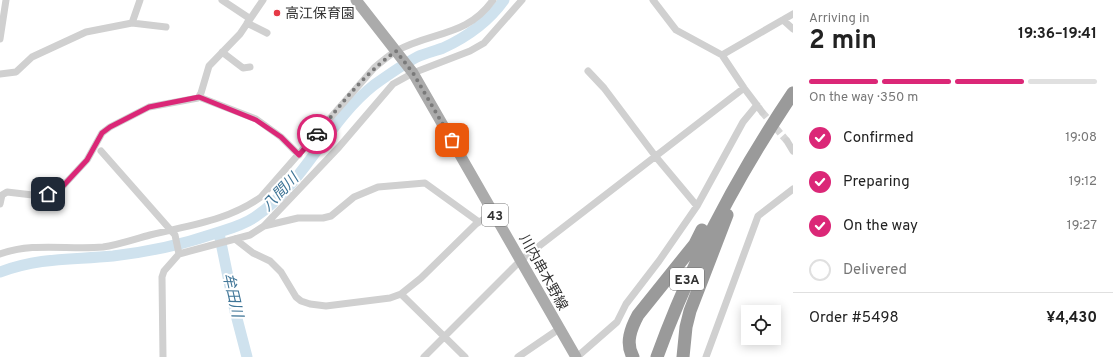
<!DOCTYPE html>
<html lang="en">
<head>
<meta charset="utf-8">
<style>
	body { margin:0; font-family:Overpass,"Noto Sans JP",sans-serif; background:#f2f2f2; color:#222; height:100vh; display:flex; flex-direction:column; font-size:15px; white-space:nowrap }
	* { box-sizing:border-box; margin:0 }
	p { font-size:13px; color:#767676 }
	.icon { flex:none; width:22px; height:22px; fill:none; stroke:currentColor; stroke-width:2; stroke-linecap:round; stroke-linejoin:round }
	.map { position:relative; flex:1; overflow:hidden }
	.drawer { display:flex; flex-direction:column; background:#fff; width:320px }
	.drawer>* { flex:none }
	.buttons { position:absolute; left:741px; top:305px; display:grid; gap:8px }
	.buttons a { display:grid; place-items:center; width:40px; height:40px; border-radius:0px; background:#fff; box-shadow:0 2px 10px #0003; font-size:20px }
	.pin { position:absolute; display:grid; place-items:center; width:34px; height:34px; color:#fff; margin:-17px; border-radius:8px; box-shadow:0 2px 6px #0006 }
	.courier { position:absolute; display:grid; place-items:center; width:40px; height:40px; margin:-20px; border:3px solid #db2777; border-radius:50%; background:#fff; color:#222; box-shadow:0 1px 5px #0007 }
	.overview em { font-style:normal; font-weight:700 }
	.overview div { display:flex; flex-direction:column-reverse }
	.overview { display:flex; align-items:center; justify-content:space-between; height:68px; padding:0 16px }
	h1 { font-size:26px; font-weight:700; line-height:30px }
	.bar { display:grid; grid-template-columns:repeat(4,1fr); gap:6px 4px; align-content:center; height:48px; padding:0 16px }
	.bar i { height:5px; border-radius:3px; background:#e0e0e0 }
	.bar .current { background:#db2777 }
	.bar p { grid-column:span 4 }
	.line { display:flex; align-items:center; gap:10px; padding:0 16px; border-top:1px solid #e0e0e0 }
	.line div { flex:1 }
	ol { padding:0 16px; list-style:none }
	li { display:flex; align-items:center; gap:12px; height:44px }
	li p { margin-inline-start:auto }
	li .icon { padding:4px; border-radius:50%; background:#db2777; color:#fff; stroke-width:4 }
	li:last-child { color:#767676 }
	li i { width:22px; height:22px; border:2px solid #e0e0e0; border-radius:50% }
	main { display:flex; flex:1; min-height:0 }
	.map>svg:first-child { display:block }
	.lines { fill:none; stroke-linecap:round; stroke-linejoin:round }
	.river { stroke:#cfe2ee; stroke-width:11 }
	.street-tunnel { stroke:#d6d6d6; stroke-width:7; stroke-dasharray:7 3.5; stroke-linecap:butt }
	.street { stroke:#d0d0d0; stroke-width:7 }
	.primary { stroke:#ababab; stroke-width:11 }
	.highway { stroke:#9a9a9a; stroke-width:13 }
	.done { stroke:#7a7a7a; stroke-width:4; stroke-dasharray:0 7.2 }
	.route { stroke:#db2777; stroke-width:5 }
	.poi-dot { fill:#e63946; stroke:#fff; stroke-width:1.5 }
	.labels { text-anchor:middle; stroke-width:4; stroke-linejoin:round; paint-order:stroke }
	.shield { fill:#fff; stroke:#707070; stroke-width:1 }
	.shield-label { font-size:13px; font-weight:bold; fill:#333 }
	.poi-label { font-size:14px; fill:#333; stroke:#fff; text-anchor:start }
	.street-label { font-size:14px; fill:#333; stroke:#fff }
	.water-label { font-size:15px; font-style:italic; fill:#3f7597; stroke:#fff }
</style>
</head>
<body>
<main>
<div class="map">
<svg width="793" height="357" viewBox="0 0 793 357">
	<rect width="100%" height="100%" fill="#fff"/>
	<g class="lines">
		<path class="river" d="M219,233L235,311L247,357
			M0,272C41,257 71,260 113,256C147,252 181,245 213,234C228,229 242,226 255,217C305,183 327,122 374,85C388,75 402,65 417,57C426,53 435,51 443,48C467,37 489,21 504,0"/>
		<path class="street-tunnel" d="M762,112L787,141"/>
		<path class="street" d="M222,0L249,18
			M653,0L676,30L722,55L744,88L762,112
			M783,20L793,29
			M132,23L166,27
			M247,23L267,33
			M0,39L6,0
			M222,52L243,68L250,67
			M722,55L793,14
			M588,71L604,88L656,157L697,206
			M0,74L16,72L32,57L86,32L132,23L140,0
			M199,97L256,119L281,137L299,155
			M787,141L793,151
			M101,151L175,235L179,254
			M0,204L2,195L7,192L41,196L48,194L63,186L87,160L102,133L110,127L149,107L198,98L201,93L209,66L240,34L263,0
			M264,226L298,218H323L331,216L354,197L378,187L425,183L479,222
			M235,239L253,253L270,261L281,272L296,297L301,301L310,304L326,306L390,298L401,294L421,278L476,224L494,213
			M0,254C33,242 68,250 103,247C118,245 135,239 150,235C190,225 227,221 261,197L374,68C381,62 388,56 396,51C432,31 467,37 493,0
			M401,294L465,357
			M163,357L162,277L164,271L179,254L250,235L264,226L339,147L393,84L413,73L470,51L484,43L522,0
			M424,357L521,260L744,88
			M518,357L559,329
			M577,357L617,322L626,304L659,261L697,206L743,122L757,105
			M706,357L758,216L793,189"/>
		<path class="primary" d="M356,0L413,73L576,357"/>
		<path class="highway" d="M633,357C625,343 631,328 638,315L695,244L702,230
			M657,357C691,263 737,176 793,93
			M683,357L686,327L690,311L727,215"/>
	</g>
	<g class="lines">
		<path class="done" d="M317,134C343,102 362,76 396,51L413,73L452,140"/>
		<path class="route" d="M48,194L63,186L87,160L102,133L110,127L149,107L199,97L256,120L281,137L299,155L317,134"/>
	</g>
	<circle class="poi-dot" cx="277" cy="13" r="4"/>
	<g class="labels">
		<g class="shield">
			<rect x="482" y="204" width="26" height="22" rx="3"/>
			<rect x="670" y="268" width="34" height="22" rx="3"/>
		</g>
		<g class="shield-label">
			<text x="495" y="220">43</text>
			<text x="687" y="284">E3A</text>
		</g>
		<g class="poi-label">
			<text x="285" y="18">高江保育園</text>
		</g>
		<g class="street-label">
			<text transform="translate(544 272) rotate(61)" y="5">川内串木野線</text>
		</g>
		<g class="water-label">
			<text transform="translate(280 192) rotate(-46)" y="5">八間川</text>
			<text transform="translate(233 295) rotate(77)" y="5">牟田川</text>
		</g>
	</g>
</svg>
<div class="buttons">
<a><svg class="icon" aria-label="locate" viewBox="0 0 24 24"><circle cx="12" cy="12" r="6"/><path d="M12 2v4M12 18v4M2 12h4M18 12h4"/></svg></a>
</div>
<div class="pin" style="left:452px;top:140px;background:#ea580c"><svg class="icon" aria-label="bag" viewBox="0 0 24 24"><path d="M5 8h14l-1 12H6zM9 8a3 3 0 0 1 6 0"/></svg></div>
<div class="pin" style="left:48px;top:194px;background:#1f2937"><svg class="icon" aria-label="home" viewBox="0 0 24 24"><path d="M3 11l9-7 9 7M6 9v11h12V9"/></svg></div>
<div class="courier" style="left:317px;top:134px"><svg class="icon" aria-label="car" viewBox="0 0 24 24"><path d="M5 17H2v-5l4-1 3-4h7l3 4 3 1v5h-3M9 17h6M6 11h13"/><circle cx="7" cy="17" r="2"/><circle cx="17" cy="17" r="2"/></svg></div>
</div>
<section class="drawer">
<div class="overview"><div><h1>2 min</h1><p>Arriving in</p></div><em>19:36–19:41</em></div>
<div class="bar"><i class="current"></i><i class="current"></i><i class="current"></i><i></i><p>On the way · 350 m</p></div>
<ol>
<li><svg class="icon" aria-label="check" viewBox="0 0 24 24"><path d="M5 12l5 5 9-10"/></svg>Confirmed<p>19:08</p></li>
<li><svg class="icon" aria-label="check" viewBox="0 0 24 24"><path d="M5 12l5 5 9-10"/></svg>Preparing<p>19:12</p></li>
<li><svg class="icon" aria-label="check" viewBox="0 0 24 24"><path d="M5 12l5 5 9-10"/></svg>On the way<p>19:27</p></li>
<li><i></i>Delivered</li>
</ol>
<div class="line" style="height:52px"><div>Order #5498</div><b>¥4,430</b></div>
</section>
</main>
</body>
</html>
